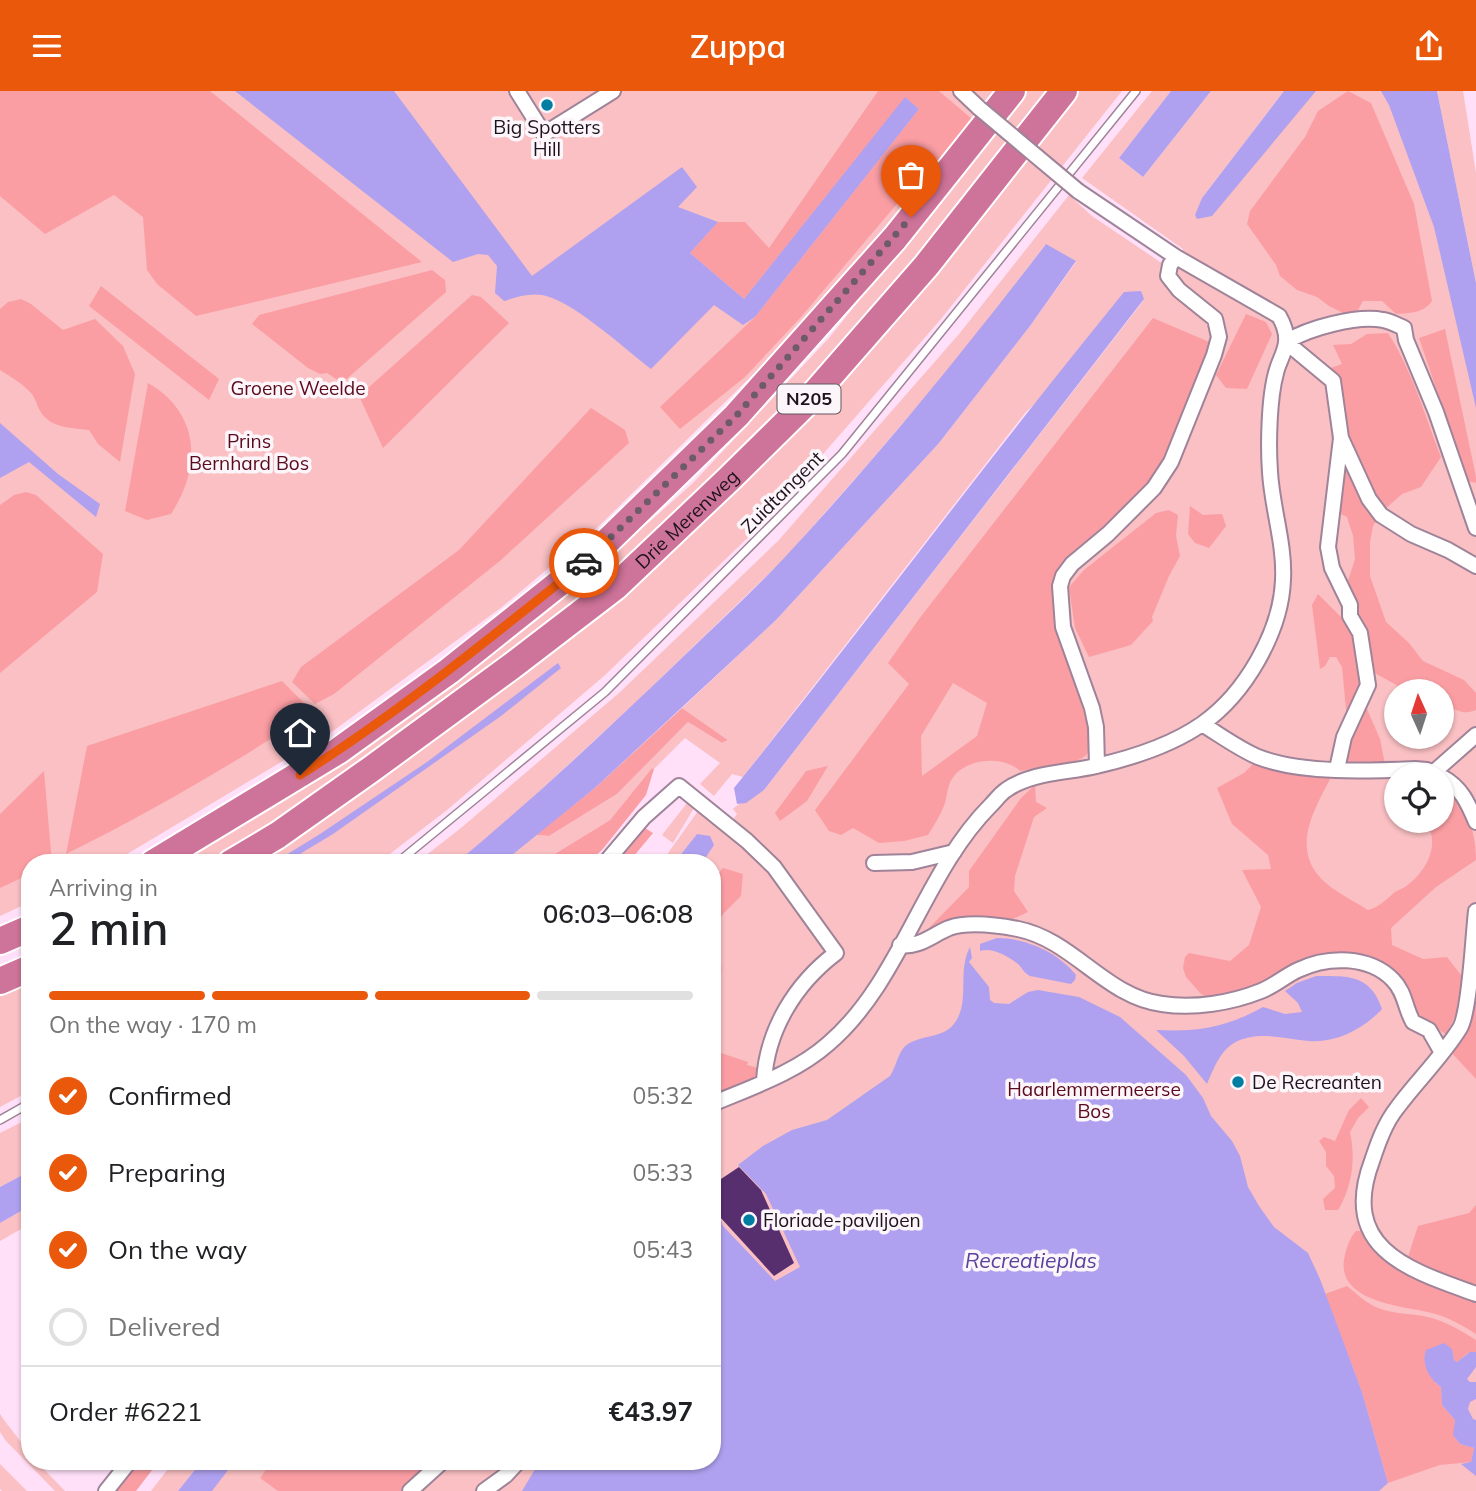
<!DOCTYPE html>
<html lang="en">
<head>
<meta charset="utf-8">
<style>
	body { margin:0; font-family:Mulish,sans-serif; background:#f6f6f6; color:#202124; height:100vh; display:flex; flex-direction:column; font-size:26px; white-space:nowrap }
	* { box-sizing:border-box; margin:0 }
	p { font-size:23px; color:#757577 }
	.icon { flex:none; width:38px; height:38px; fill:none; stroke:currentColor; stroke-width:2; stroke-linecap:round; stroke-linejoin:round }
	.map { position:relative; flex:1; overflow:hidden }
	.side { position:absolute; left:21px; top:763px; width:700px; height:616px; display:flex; flex-direction:column; background:#fff; border-radius:28px; box-shadow:0 2px 5px #0004 }
	.side>* { flex:none }
	.needle { width:46px; rotate:357deg }
	.fabs { position:absolute; left:1384px; top:588px; display:grid; gap:14px }
	.fabs a { display:grid; place-items:center; width:70px; height:70px; border-radius:50%; background:#fff; box-shadow:0 2px 5px #0004; font-size:35px }
	.pin { position:absolute; display:grid; place-items:center; width:60px; height:60px; color:#fff; margin:-72px -30px; border-radius:50% 50% 50% 0; rotate:-45deg; box-shadow:0 0 7px #0007 }
	.pin .icon { rotate:45deg }
	.courier { position:absolute; display:grid; place-items:center; width:70px; height:70px; margin:-35px; border:5px solid #ea580c; border-radius:50%; background:#fff; color:#222; box-shadow:0 2px 9px #0007 }
	.summary em { font-style:normal; font-weight:600 }
	.summary div { display:flex; flex-direction:column-reverse }
	.summary { display:flex; align-items:center; justify-content:space-between; height:119px; padding:0 28px }
	h1 { font-size:46px; font-weight:600; line-height:52px }
	.bar { display:grid; grid-template-columns:repeat(4,1fr); gap:10px 7px; align-content:center; height:84px; padding:0 28px }
	.bar i { height:9px; border-radius:5px; background:#e0e0e0 }
	.bar .on { background:#ea580c }
	.bar p { grid-column:span 4 }
	.line { display:flex; align-items:center; gap:18px; padding:0 28px; border-top:2px solid #e0e0e0 }
	.line div { flex:1 }
	ol { padding:0 28px; list-style:none }
	li { display:flex; align-items:center; gap:21px; height:77px }
	li p { margin-inline-start:auto }
	li .icon { padding:7px; border-radius:50%; background:#ea580c; color:#fff; stroke-width:4 }
	li:last-child { color:#757577 }
	li i { width:38px; height:38px; border:4px solid #e0e0e0; border-radius:50% }
	header { display:flex; justify-content:space-between; align-items:center; height:91px; padding:0 28px; background:#ea580c; color:#fff; font-size:32px; font-weight:600 }
	.map>svg:first-child { display:block }
	.green { fill:#fac0c3; fill-rule:evenodd }
	.forest { fill:#fb9ea4; fill-rule:evenodd }
	.water { fill:#afa1ef }
	.building { fill:#582f6e }
	.lines { fill:none; stroke-linecap:round; stroke-linejoin:round }
	.lane-casing { stroke:#9f8399; stroke-width:10 }
	.street-casing { stroke:#9f8399; stroke-width:18 }
	.highway-casing { stroke:#fff; stroke-width:30 }
	.lane { stroke:#fff; stroke-width:7 }
	.street { stroke:#fff; stroke-width:14 }
	.highway { stroke:#ce7399; stroke-width:26 }
	.street-bridge-casing { stroke:#9f8399; stroke-width:18; stroke-linecap:butt }
	.street-bridge { stroke:#fff; stroke-width:14 }
	.done { stroke:#6d5b69; stroke-width:7; stroke-dasharray:0 12.6 }
	.route { stroke:#ea580c; stroke-width:9 }
	.poi-dot { fill:#007da3; stroke:#fcf6fb; stroke-width:2.5 }
	.labels { text-anchor:middle; stroke-width:7; stroke-linejoin:round; paint-order:stroke }
	.shield { fill:#fcf6fb; stroke:#61575f; stroke-width:2 }
	.shield-label { font-size:18px; font-weight:bold; fill:#1e131c }
	.poi-label { font-size:19px; fill:#1e131c; stroke:#fcf6fb; text-anchor:start }
	.park-label { font-size:19px; fill:#5b091c; stroke:#fcf6fb }
	.street-label { font-size:19px; fill:#1e131c; stroke:#fcf6fb }
	.water-label { font-size:21px; font-style:italic; fill:#59429d; stroke:#fcf6fb }
</style>
</head>
<body>
<header><svg class="icon" aria-label="menu" viewBox="0 0 24 24"><path d="M4 6h16M4 12h16M4 18h16"/></svg>Zuppa<svg class="icon" aria-label="share" viewBox="0 0 24 24"><path d="M12 15V3M7 8l5-5 5 5M5 13v7h14v-7"/></svg></header>
<div class="map">
<svg width="1476" height="1400" viewBox="0 0 1476 1400">
	<rect width="100%" height="100%" fill="#ffe0f8"/>
	<path class="green" d="M0,0H1008L988,10L853,175L778,259L600,434L502,516L333,640L112,772H30V811L0,825Z
		M1027,0H1052L877,220L723,384L551,541L221,772H179L350,666L458,590L550,519L692,393L829,247Z
		M1074,0H1122L941,228L761,434L604,585L447,719L378,772H247L384,687L576,543L740,395Z
		M1152,0H1171L1119,67L1143,86L1211,0H1284L1202,107L1309,0H1389L1426,63L1476,272V1400H204L227,1370H712V772H700L697,743L674,772H661L698,720L724,741L737,723L733,718C736,714 756,704 764,699L1144,209L1025,322L743,686L732,683L714,705L700,693L720,672L685,647L654,678L652,677L610,729L540,772H502L535,744L549,745L617,703L688,631L722,652L728,649L682,617L776,529L939,352L1030,235L1076,171L1045,154L962,263L867,374L784,468L637,610L505,732L456,772H416L461,737L619,602L778,450L959,243L1069,104L1092,125L1169,177L1183,158L1082,87ZM1396,600H1442V646H1396ZM1396,684H1442V730H1396Z
		M1437,0H1463L1476,82V192Z
		M687,712L694,717L673,752L662,744Z
		M30,887V1000L0,1016V901Z
		M30,1027V1080L0,1096V1042Z
		M30,1115V1133L0,1150V1132Z
		M0,1323C7,1335 30,1358 30,1370H36L65,1400H55L6,1350L0,1341Z
		M174,1370H202L178,1400H151Z
		M0,1373L27,1400H2L0,1398Z"/>
	<path class="forest" d="M0,0H210L422,171L196,225L157,193L147,179L143,126L114,104L45,143L0,105Z
		M878,0H939L979,34L946,72L935,68L801,226L745,286L680,338L660,316L755,226L919,18L905,7L744,208L690,162L718,131H745L769,157Z
		M1348,0L1371,12L1414,113L1432,210C1424,222 1410,222 1396,223L1382,210H1363L1354,226H1351L1329,215L1317,206L1297,199L1280,185L1276,174L1247,133L1250,120L1305,46L1318,20Z
		M432,179L445,189L446,201L342,292L327,282L320,283L308,277L252,233L259,224Z
		M101,195L219,288L209,309L89,215Z
		M472,204L481,206L509,232L383,357L359,305Z
		M21,208L31,213L63,239L95,228L123,255L135,283L120,371L98,353L89,339C71,337 48,337 39,318C36,311 34,304 28,299C20,291 9,285 0,279V218L8,211Z
		M1246,223L1266,231L1272,243L1247,298L1226,297L1216,284Z
		M1153,227L1214,253L1167,370L1152,395L1057,494C1063,520 1101,646 1087,663C1076,676 1038,676 1020,680C1003,664 965,667 952,688C947,695 947,707 944,715C940,725 934,734 928,744L904,750L879,752L853,737L841,744L829,740L815,719L909,593L888,572L919,528ZM953,592L987,612L977,645L922,685L921,645Z
		M1445,238L1476,386V392L1462,389L1460,368L1419,247Z
		M1388,242C1412,279 1425,325 1441,366L1421,396L1402,403L1384,419C1372,404 1350,365 1346,346C1341,320 1346,299 1328,278L1342,273L1333,254L1351,253L1367,243Z
		M148,292C200,322 202,376 171,423L147,429L125,420Z
		M591,317L625,339L629,352L501,469L334,603L315,613L292,591L301,576L459,459Z
		M1345,371L1377,428L1373,435L1370,451V485L1386,531L1409,552L1423,570L1464,589L1476,602V619C1460,626 1456,614 1442,618V600H1401L1400,596L1371,580L1346,496L1355,468L1353,445L1347,426L1335,420Z
		M26,401L36,404L103,463L97,501L0,582V414L14,404Z
		M1190,415L1203,424L1222,423L1226,435L1209,457L1195,452L1188,443Z
		M1169,419L1178,424L1176,445L1180,465L1169,485L1152,526L1153,530L1131,554L1089,566L1075,537L1069,496L1084,479L1156,422Z
		M1318,503L1358,543L1362,593L1347,629L1342,576L1336,566H1330L1325,575L1320,578L1312,514Z
		M282,590L313,621C233,673 151,721 66,763L87,655Z
		M682,617L728,649L722,652L688,631L617,703L549,745L535,744L596,696Z
		M1364,617L1367,618L1380,648L1385,673H1348L1343,669L1347,649Z
		M1256,670L1332,684C1318,713 1294,748 1315,780C1326,797 1351,808 1368,819C1381,815 1385,809 1395,801C1398,799 1402,798 1405,796C1426,781 1442,753 1425,730H1442V692C1466,708 1476,741 1476,769L1436,796L1391,837L1392,854L1423,868L1447,866L1464,888C1462,908 1456,926 1446,943L1418,928L1364,866L1268,893L1233,905L1208,906L1201,903L1186,886L1183,877L1185,866L1189,862L1230,870L1249,854L1261,816L1242,779L1271,778L1268,764L1232,733L1217,697L1244,682Z
		M828,675L807,710L780,730L775,722L806,680Z
		M652,677L654,678L646,704L602,759L588,772H540L610,729Z
		M44,680L52,772H30V783L0,797V723Z
		M1035,694L1036,711L1047,717L1034,726L1015,785L1014,800L1028,821L1004,832L927,845L929,837L969,796V780L1021,707Z
		M645,737L653,742L628,772H616Z
		M723,777L743,783L741,805L724,822L712,839V790Z
		M712,847L713,861L720,866C724,883 719,896 712,911Z
		M1476,908V988L1449,959L1468,934Z
		M712,959L748,971L747,974L758,977L756,988L712,1006Z
		M1361,1007L1369,1016L1358,1027L1350,1041C1356,1068 1352,1096 1338,1119H1325L1323,1108L1335,1097L1334,1085L1326,1075V1061L1319,1050L1324,1046L1335,1050L1349,1019Z
		M1476,1114V1198L1407,1169L1418,1135L1469,1122Z
		M1356,1140H1363L1372,1153L1476,1209V1243C1462,1234 1448,1226 1432,1222C1405,1215 1338,1212 1344,1169C1346,1158 1349,1148 1356,1140Z
		M1347,1195C1357,1203 1366,1212 1378,1217C1396,1224 1414,1222 1432,1227C1448,1232 1462,1240 1476,1249V1261L1468,1262L1457,1271L1454,1269L1453,1264L1435,1292L1441,1296L1442,1314L1455,1329L1454,1345L1460,1353L1474,1357L1471,1371L1440,1374L1388,1392L1362,1301L1325,1203Z
		M139,1370H159L136,1400H116Z
		M272,1370H420L419,1382L401,1400H278L260,1387Z"/>
	<path class="water" d="M235,0H394L532,185L682,76L697,96L678,116L718,131L690,162L744,208L905,6L919,18L755,226L743,234L714,214L651,278C625,258 572,209 542,204C528,202 517,206 504,210L495,202L497,175L488,164L478,163L453,171Z
		M1171,0H1211L1143,86L1119,67Z
		M1284,0H1316L1212,125L1197,128L1195,124L1202,107Z
		M1381,0H1437L1476,192V317L1434,136L1389,14Z
		M1046,153L1076,170L1030,235L939,352L776,529L596,696L502,772H456C536,706 612,634 687,562C720,530 754,499 785,466C878,366 963,261 1046,153Z
		M1141,200L1144,208L764,699L746,712L737,713L734,697C866,533 991,364 1124,201Z
		M0,332L58,383L100,413L96,426L29,371L0,387Z
		M558,572L561,577L501,625L333,743L285,772H273L320,743L427,671Z
		M697,743L710,745L714,754L702,772H674Z
		M997,847C1025,847 1058,861 1076,884L1075,889L1071,893L1030,885C1024,882 1023,878 1018,873C1008,865 992,856 980,860V853Z
		M970,856L972,867L969,871L989,896L990,909L994,912L1009,913L1028,901L1038,899L1079,906L1120,926L1186,984L1203,1007L1211,1025L1232,1050L1240,1065L1248,1096L1259,1115L1274,1136L1308,1162L1320,1188L1362,1301L1388,1392L1379,1400H522L540,1370H712V1108L723,1135L775,1190L800,1176L766,1103L738,1074L763,1055L792,1039L827,1029L890,985C897,975 898,959 908,953C924,943 945,948 956,930C970,908 957,880 970,856Z
		M1316,885C1348,885 1370,883 1382,918C1363,938 1337,952 1309,950C1284,948 1258,939 1234,952C1220,960 1213,979 1207,993L1184,965L1156,939C1198,941 1225,937 1263,916L1285,923L1302,921L1298,912L1285,900L1297,892Z
		M30,1080V1115L0,1132V1096Z
		M1444,1252L1452,1258L1454,1269L1457,1271L1470,1261H1476V1276L1467,1288L1470,1291H1476V1308L1470,1311L1468,1318L1473,1328L1476,1329V1385L1461,1373L1471,1371L1474,1357L1460,1353L1453,1344L1455,1329L1442,1314L1441,1296C1429,1288 1421,1273 1426,1259Z
		M202,1370H235L212,1400H178Z"/>
	<path class="building" d="M739,1076L761,1099L794,1172L774,1185L720,1126L712,1109V1094Z"/>
	<g class="lines">
		<g class="lane-casing">
			<path id="lane" d="M397,772L605,601L842,363L1136,0
				M0,1029L30,1012"/>
		</g>
		<g class="street-casing">
			<path id="street" d="M517,0L544,43L613,0
				M961,0L979,17
				M1286,251C1308,237 1357,224 1383,229C1390,230 1397,234 1404,237L1406,249L1436,321L1476,437
				M1286,251L1333,290L1341,347L1369,408L1381,424L1411,443L1448,459L1476,475
				M1202,633C1220,644 1239,658 1258,666C1301,683 1370,680 1415,678L1427,679L1439,684
				M1097,675L1096,636L1092,617L1063,536L1060,495L1063,485L1072,473L1108,443L1154,397L1171,371L1214,264L1219,246L1215,228L1179,199L1168,185L1170,174L1176,166
				M1337,678L1344,646L1368,594L1360,542L1350,525V514L1332,477L1328,456L1341,347
				M1434,681L1476,644
				M1442,686C1461,696 1468,712 1476,731
				M605,772L644,726L679,695L747,750L774,776L836,862C795,893 767,939 764,990
				M874,772L912,771L954,761
				M1476,820C1473,845 1470,920 1460,937C1442,966 1417,990 1397,1017C1385,1032 1378,1052 1372,1070C1339,1158 1409,1179 1476,1203
				M900,854C919,857 932,844 949,837C969,830 997,834 1018,838C1073,849 1106,906 1162,913C1194,918 1231,912 1261,900C1274,895 1285,885 1298,879C1327,865 1369,864 1393,889C1405,901 1405,917 1413,931L1429,939L1441,960
				M712,1013C752,996 795,982 828,953C901,891 923,782 991,714C996,709 1000,703 1006,699C1031,681 1067,682 1096,675C1131,667 1172,654 1202,633C1245,603 1281,541 1283,489C1285,453 1272,417 1270,381C1268,354 1269,307 1276,282C1278,272 1285,262 1286,251C1287,242 1283,232 1279,225L1176,166L1078,100
				M106,1400L130,1370
				M410,1400L443,1370
				M484,1400L506,1384L519,1370"/>
		</g>
		<g class="highway-casing">
			<g id="highway">
				<path d="M153,772L338,660L449,580L587,470L736,325L895,147L1012,0"/>
				<path id="s1" d="M231,772L278,744L370,679L512,575L615,496L730,387L808,310L926,175L1064,0"/>
				<path d="M0,850L30,837"/>
				<path d="M0,890L30,877"/>
			</g>
		</g>
		<use href="#lane" class="lane"/>
		<use href="#street" class="street"/>
		<use href="#highway" class="highway"/>
		<g class="street-bridge-casing">
			<path id="street-bridge" d="M979,17L1078,100"/>
		</g>
		<use href="#street-bridge" class="street-bridge"/>
	</g>
	<g class="lines">
		<path class="done" d="M584,472L736,325L911,126"/>
		<path class="route" d="M300,684C400,621 491,546 584,472"/>
	</g>
	<g class="poi-dot">
		<circle cx="547" cy="14" r="7"/>
		<circle cx="1238" cy="991" r="7"/>
		<circle cx="749" cy="1129" r="7"/>
	</g>
	<g class="labels">
		<rect class="shield" x="777.5" y="293.5" width="63" height="29" rx="5"/>
		<g class="shield-label">
			<text x="809" y="314">N205</text>
		</g>
		<g class="poi-label">
			<text x="547" y="43" text-anchor="middle">Big Spotters<tspan x="547" dy="22">Hill</tspan></text>
			<text x="1252" y="998">De Recreanten</text>
			<text x="763" y="1136">Floriade-paviljoen</text>
		</g>
		<g class="park-label">
			<text x="298" y="304">Groene Weelde</text>
			<text x="249" y="357">Prins<tspan x="249" dy="22">Bernhard Bos</tspan></text>
			<text x="1094" y="1005">Haarlemmermeerse<tspan x="1094" dy="22">Bos</tspan></text>
		</g>
		<g class="street-label">
			<text transform="translate(782 401) rotate(-45)" y="7">Zuidtangent</text>
			<text dy="7" stroke="none"><textPath href="#s1" startOffset="572">Drie Merenweg</textPath></text>
		</g>
		<g class="water-label">
			<text x="1031" y="1177">Recreatieplas</text>
		</g>
	</g>
</svg>
<div class="fabs">
<a><svg class="needle" viewBox="-14 -14 28 28"><path d="M0-13l5 13h-10z" fill="#e53935"/><path d="M0 13l5-13h-10z" fill="#757577"/></svg></a>
<a><svg class="icon" aria-label="locate" viewBox="0 0 24 24"><circle cx="12" cy="12" r="6"/><path d="M12 2v4M12 18v4M2 12h4M18 12h4"/></svg></a>
</div>
<div class="pin" style="left:911px;top:126px;background:#ea580c"><svg class="icon" aria-label="bag" viewBox="0 0 24 24"><path d="M5 8h14l-1 12H6zM9 8a3 3 0 0 1 6 0"/></svg></div>
<div class="pin" style="left:300px;top:684px;background:#1f2937"><svg class="icon" aria-label="home" viewBox="0 0 24 24"><path d="M3 11l9-7 9 7M6 9v11h12V9"/></svg></div>
<div class="courier" style="left:584px;top:472px"><svg class="icon" aria-label="car" viewBox="0 0 24 24"><path d="M5 17H2v-5l4-1 3-4h7l3 4 3 1v5h-3M9 17h6M6 11h13"/><circle cx="7" cy="17" r="2"/><circle cx="17" cy="17" r="2"/></svg></div>
<section class="side">
<div class="summary"><div><h1>2 min</h1><p>Arriving in</p></div><em>06:03–06:08</em></div>
<div class="bar"><i class="on"></i><i class="on"></i><i class="on"></i><i></i><p>On the way · 170 m</p></div>
<ol>
<li><svg class="icon" aria-label="check" viewBox="0 0 24 24"><path d="M5 12l5 5 9-10"/></svg>Confirmed<p>05:32</p></li>
<li><svg class="icon" aria-label="check" viewBox="0 0 24 24"><path d="M5 12l5 5 9-10"/></svg>Preparing<p>05:33</p></li>
<li><svg class="icon" aria-label="check" viewBox="0 0 24 24"><path d="M5 12l5 5 9-10"/></svg>On the way<p>05:43</p></li>
<li><i></i>Delivered</li>
</ol>
<div class="line" style="height:91px"><div>Order #6221</div><b>€43.97</b></div>
</section>
</div>
</body>
</html>
